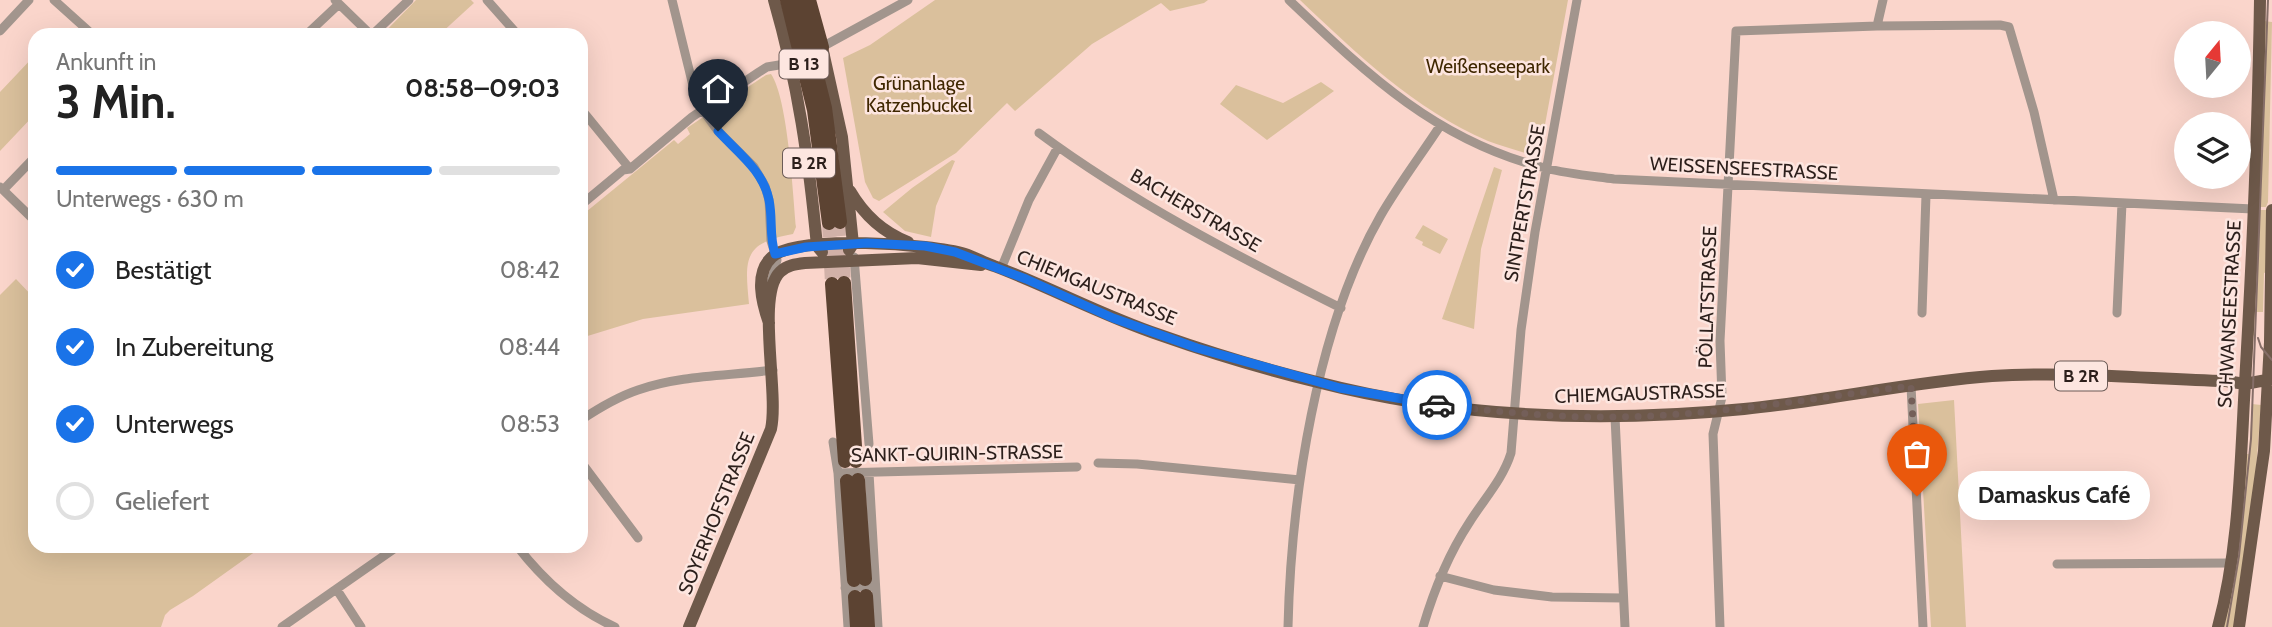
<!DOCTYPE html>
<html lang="de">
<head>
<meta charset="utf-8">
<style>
	body { margin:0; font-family:Cabin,sans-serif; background:#f2f2f2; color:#222; height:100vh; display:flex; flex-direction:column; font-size:26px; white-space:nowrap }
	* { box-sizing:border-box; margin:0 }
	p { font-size:23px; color:#767676 }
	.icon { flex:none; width:38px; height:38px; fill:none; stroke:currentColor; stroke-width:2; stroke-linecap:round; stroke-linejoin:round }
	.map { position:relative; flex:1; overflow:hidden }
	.drawer { position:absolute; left:28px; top:28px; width:560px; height:525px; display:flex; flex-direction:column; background:#fff; border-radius:21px; box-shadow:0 7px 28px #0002 }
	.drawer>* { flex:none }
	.needle { width:46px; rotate:18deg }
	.tools { position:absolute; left:2174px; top:21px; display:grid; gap:14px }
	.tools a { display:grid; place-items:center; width:77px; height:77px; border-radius:50%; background:#fff; box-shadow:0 7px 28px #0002; font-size:35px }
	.pin { position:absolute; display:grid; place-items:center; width:60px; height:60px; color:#fff; margin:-72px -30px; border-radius:50% 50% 50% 0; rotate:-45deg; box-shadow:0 0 7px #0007 }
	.pin .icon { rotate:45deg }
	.courier { position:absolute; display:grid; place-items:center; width:70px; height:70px; margin:-35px; border:5px solid #1a73e8; border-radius:50%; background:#fff; color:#222; box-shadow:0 2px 9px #0007 }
	.bubble { position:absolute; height:49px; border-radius:24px; background:#fff; box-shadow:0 7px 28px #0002; font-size:23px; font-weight:800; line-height:49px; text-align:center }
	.overview em { font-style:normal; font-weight:800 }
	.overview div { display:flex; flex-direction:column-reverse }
	.overview { display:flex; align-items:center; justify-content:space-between; height:119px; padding:0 28px }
	h1 { font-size:46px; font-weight:800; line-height:52px }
	.bar { display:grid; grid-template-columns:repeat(4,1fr); gap:10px 7px; align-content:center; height:84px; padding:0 28px }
	.bar i { height:9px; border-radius:5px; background:#e0e0e0 }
	.bar .current { background:#1a73e8 }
	.bar p { grid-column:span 4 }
	ol { padding:0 28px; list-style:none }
	li { display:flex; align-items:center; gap:21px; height:77px }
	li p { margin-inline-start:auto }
	li .icon { padding:7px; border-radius:50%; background:#1a73e8; color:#fff; stroke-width:4 }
	li:last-child { color:#767676 }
	li i { width:38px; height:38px; border:4px solid #e0e0e0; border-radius:50% }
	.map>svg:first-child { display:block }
	.green { fill:#dac09c }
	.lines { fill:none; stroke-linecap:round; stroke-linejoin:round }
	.highway-tunnel { stroke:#d1b1a8; stroke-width:14; stroke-dasharray:14 7; stroke-linecap:butt }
	.minor { stroke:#a2958d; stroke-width:9 }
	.major { stroke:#6e594a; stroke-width:12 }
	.highway { stroke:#5c4332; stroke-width:14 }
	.tram { stroke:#866e68; stroke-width:2 }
	.done { stroke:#745f59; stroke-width:7; stroke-dasharray:0 12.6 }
	.route { stroke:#1a73e8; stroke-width:9 }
	.labels { text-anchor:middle; stroke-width:5; stroke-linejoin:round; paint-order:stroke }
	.shield { fill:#fde6e0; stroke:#6b5b56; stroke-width:2 }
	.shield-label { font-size:18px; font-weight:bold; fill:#2c1f1b }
	.park-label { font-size:19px; fill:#3f2700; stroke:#fde6e0 }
	.street-label { font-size:19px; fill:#2c1f1b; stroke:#fde6e0 }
</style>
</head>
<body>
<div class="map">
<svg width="2272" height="627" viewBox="0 0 2272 627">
	<rect width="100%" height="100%" fill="#fad5cb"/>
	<path class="green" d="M416,0H471L474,3L439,35H382Z
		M935,0H1208L1204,3L1170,11L1161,3L1092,44L1015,111L1007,103L956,153L879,201L873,198L865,182L843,58L870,45Z
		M1300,0H1568L1539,157C1522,152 1504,147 1488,141C1414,109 1357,54 1300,0Z
		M2263,21L2272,22L2268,202L2266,207H2257Z
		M35,55V114L0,151V92Z
		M771,74C788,99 793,194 796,227L793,234C742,243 745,260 749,304L643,319L581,338V216L674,140L678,144L690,134L687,128L766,75Z
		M1321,82L1334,91L1267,140L1220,104L1236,85L1283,103Z
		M952,160L955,161L936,206L931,237L905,231L883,212L912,188Z
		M1494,167L1502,170L1481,249L1474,329L1442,319Z
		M2259,210H2268L2267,272L2264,273L2263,312H2255L2254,335L2252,336Z
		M1423,225L1448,239L1440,254L1422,245L1423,242L1415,238Z
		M16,279L35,299V546H263L193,596L170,610L165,615L161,627H0V295Z
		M1954,400L1966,627H1931L1918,404Z
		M2252,404L2261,405L2255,483L2235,627H2222L2246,454H2249Z"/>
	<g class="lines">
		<path class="highway-tunnel" d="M840,222L844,283
			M829,223L832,284"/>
		<path class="minor" d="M54,0L93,35
			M335,0L371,35
			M487,0L518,35
			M672,0L697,102L718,131L754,167L765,186L769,200L771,241L777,260L771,283
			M1289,0C1368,75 1437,141 1545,168C1568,174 1592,176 1614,179L2253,209
			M1877,26L1883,0
			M0,31L29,0
			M306,35L339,4
			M372,35L409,0
			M822,47L908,0
			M581,109L630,169
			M1039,133C1132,202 1237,256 1341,308
			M0,187L35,221
			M3,190L35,157
			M581,205L623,170L630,169L692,117L759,72L767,67L791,63
			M854,257L869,444
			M1001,269L1029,200L1058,147
			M1922,313L1926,195
			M2117,313L2122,203
			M1911,386L1923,627
			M1615,417L1625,627
			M581,420C599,408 617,397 638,390C680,375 729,376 773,370
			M833,442L838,473L848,627
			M581,462L638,538
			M1098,463L1137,464L1300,480
			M838,473L1077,467
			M869,473L878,627
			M517,546C544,581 575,609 615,627
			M2057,564L2231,563
			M1440,576L1494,590L1552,597L1623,598
			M845,588L875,586
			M337,590L361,627
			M282,627L398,546
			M1288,627C1291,498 1316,328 1381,215C1399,184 1421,155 1440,126
			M1423,627C1434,590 1448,555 1469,523C1484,499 1503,479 1511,453L1521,330L1535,232L1577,0
			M1720,627L1713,434L1722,397L1720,341L1736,31L1877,26L2000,25L2009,27L2034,112L2054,200"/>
		<path class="major" d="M774,0C798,83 809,161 817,246L822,252
			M822,47L842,137L853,244L849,250
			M850,191C864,215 882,232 908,242
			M769,323C762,303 754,273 772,257C797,234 933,244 965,254C975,257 984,263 994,266C1050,287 1103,316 1160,335C1211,353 1264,369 1317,382C1456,418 1601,423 1744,409C1827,401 1909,382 1992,376C2070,371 2149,379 2226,381L2245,384L2272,379
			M689,627L771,429C779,392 756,295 780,272C787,265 796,264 805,263L917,258L981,265
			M2218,627C2238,553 2240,476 2244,400C2252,267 2258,133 2260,0
			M2239,627L2264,451L2270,342L2272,210"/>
		<path class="highway" d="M787,0L814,110L829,223
			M798,0L825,108L840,222
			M809,0L822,47
			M844,283L856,461
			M832,284L845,461
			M858,480L865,579
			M847,481L854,580
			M866,596L868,627
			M855,597L857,627"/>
		<path class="tram" d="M2258,338L2261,347L2272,360
			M2227,627L2239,556L2251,439L2268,0"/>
	</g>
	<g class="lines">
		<path class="done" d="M1437,405C1496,411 1554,418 1613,417C1714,416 1812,398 1911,386L1917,496"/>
		<path class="route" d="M718,131C737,152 763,170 769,200C773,219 769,235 775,254L806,247L867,243L925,246L955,252L1026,279L1113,318L1197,348L1340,388L1437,405"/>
	</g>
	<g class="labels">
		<g class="shield">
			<rect x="779.5" y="49.5" width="49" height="29" rx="5"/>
			<rect x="783" y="148.5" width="52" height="29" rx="5"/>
			<rect x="2055" y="361.5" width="52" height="29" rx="5"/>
		</g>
		<g class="shield-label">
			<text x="804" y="70">B 13</text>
			<text x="809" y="169">B 2R</text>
			<text x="2081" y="382">B 2R</text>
		</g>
		<g class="park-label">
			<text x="1488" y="73">Weißenseepark</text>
			<text x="919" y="90">Grünanlage<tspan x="919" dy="22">Katzenbuckel</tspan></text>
		</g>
		<g class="street-label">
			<text transform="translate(1744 168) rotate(3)" y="7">WEISSENSEESTRASSE</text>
			<text transform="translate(1524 203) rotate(-80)" y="7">SINTPERTSTRASSE</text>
			<text transform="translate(1196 210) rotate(30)" y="7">BACHERSTRASSE</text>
			<text transform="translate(1097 287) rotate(22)" y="7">CHIEMGAUSTRASSE</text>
			<text transform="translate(1707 297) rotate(-88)" y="7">PÖLLATSTRASSE</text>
			<text transform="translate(2229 314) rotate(-87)" y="7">SCHWANSEESTRASSE</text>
			<text transform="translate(1640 393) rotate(-2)" y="7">CHIEMGAUSTRASSE</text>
			<text transform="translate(957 453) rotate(-1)" y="7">SANKT-QUIRIN-STRASSE</text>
			<text transform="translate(716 513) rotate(-68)" y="7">SOYERHOFSTRASSE</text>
		</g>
	</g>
</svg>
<div class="tools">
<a><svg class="needle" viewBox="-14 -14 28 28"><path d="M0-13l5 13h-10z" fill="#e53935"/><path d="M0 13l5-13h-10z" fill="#767676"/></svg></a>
<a><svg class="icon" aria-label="layers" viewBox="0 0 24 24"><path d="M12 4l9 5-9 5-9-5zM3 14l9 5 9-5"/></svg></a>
</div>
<div class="pin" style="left:1917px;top:496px;background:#ea580c"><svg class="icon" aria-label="bag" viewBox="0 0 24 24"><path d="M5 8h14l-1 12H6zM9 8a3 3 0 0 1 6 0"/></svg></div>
<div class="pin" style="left:718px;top:131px;background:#1f2937"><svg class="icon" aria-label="home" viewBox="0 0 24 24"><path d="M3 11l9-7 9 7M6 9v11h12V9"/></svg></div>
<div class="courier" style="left:1437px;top:405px"><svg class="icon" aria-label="car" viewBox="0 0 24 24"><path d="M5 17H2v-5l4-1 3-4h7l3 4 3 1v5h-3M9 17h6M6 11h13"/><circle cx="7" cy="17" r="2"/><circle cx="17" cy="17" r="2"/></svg></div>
<div class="bubble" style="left:1958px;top:471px;width:192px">Damaskus Café</div>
<section class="drawer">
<div class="overview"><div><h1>3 Min.</h1><p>Ankunft in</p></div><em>08:58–09:03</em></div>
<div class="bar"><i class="current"></i><i class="current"></i><i class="current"></i><i></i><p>Unterwegs · 630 m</p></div>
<ol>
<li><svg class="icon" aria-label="check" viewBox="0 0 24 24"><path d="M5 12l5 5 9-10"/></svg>Bestätigt<p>08:42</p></li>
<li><svg class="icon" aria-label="check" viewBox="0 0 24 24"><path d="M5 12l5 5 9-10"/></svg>In Zubereitung<p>08:44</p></li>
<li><svg class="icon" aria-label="check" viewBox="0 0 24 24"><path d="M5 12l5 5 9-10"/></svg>Unterwegs<p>08:53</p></li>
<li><i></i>Geliefert</li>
</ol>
</section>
</div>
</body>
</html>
